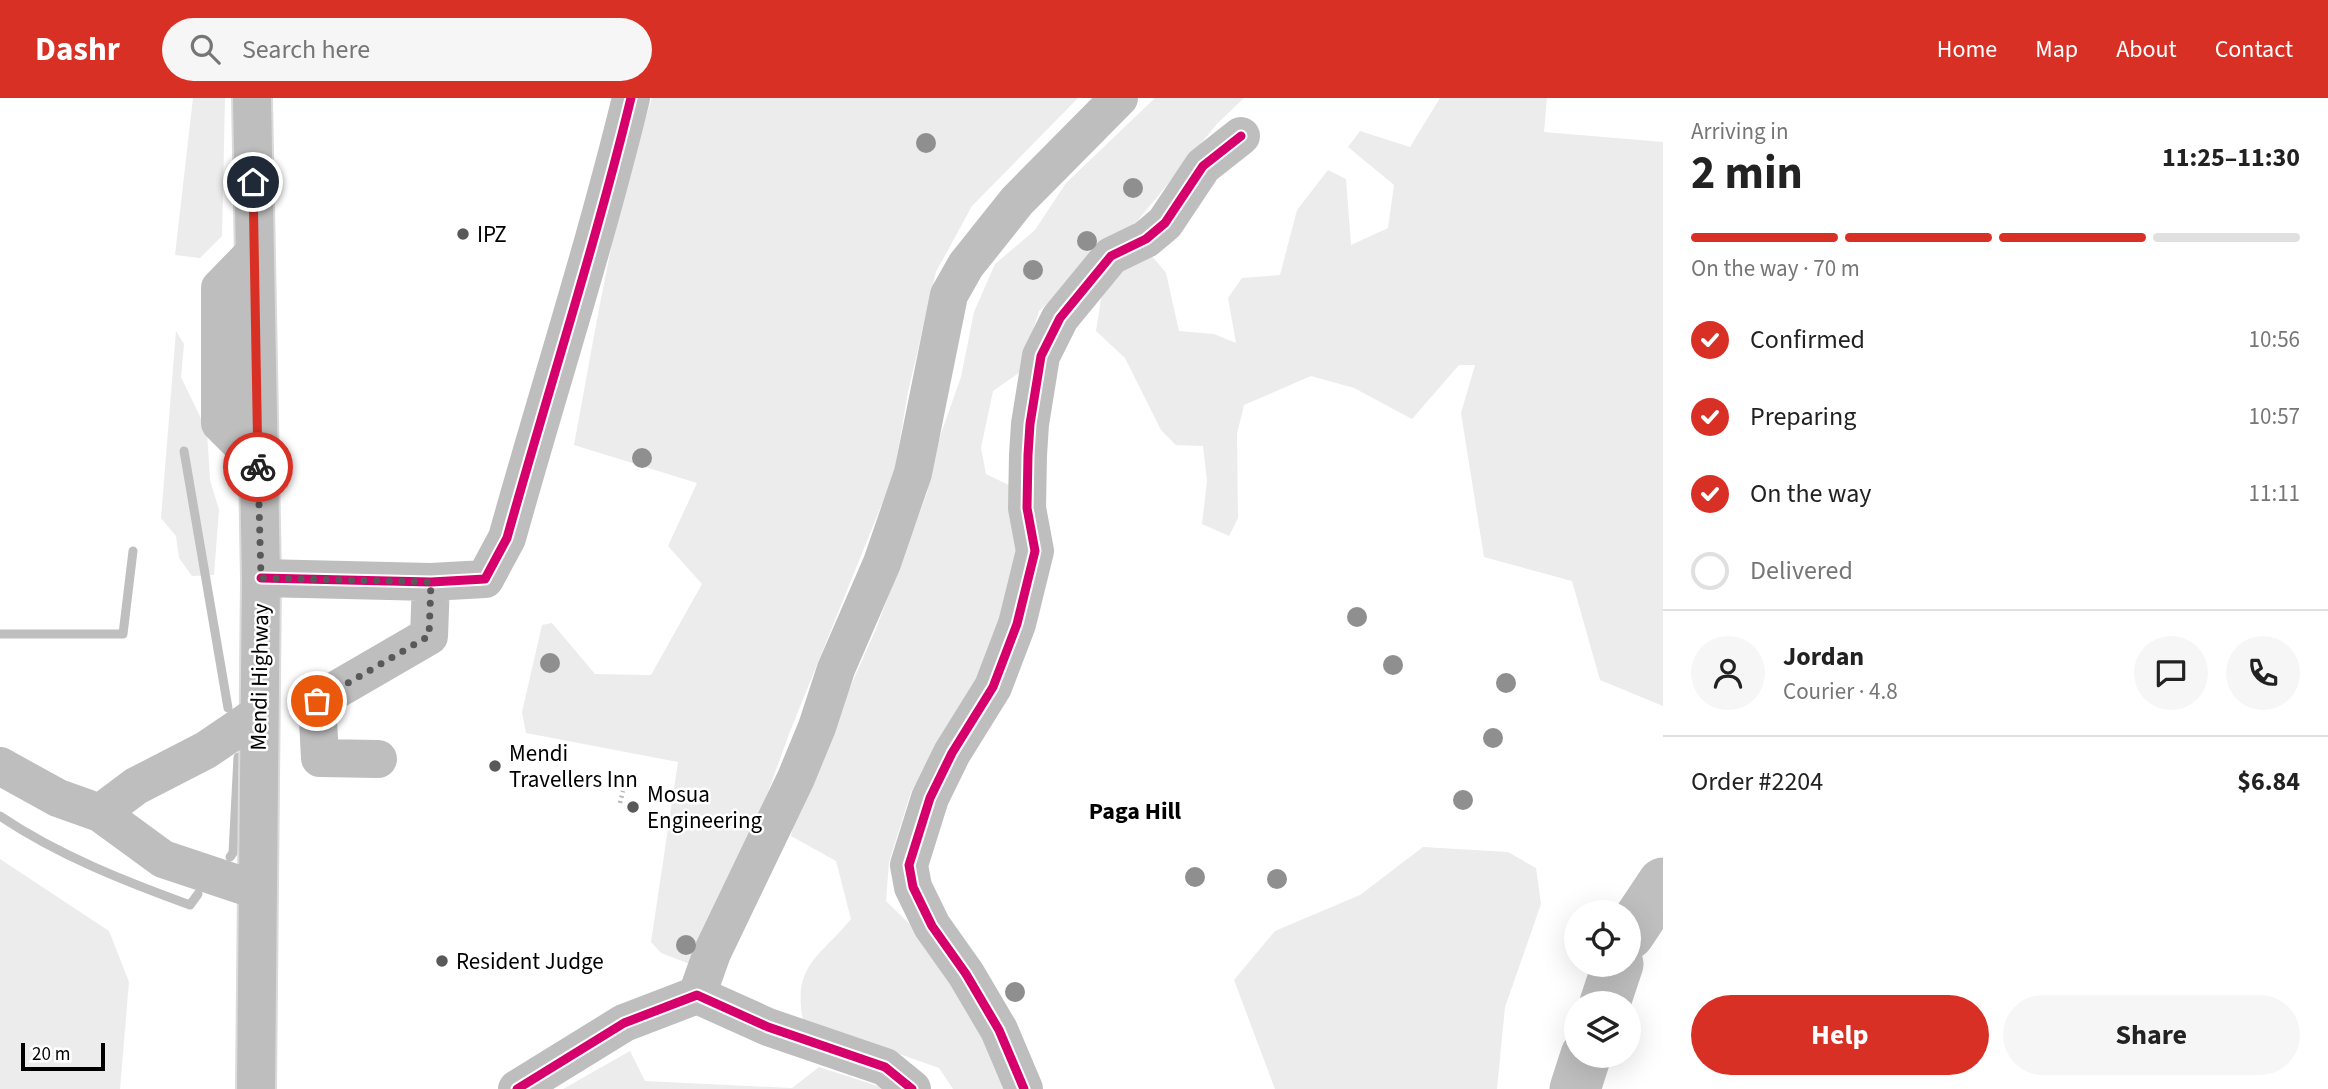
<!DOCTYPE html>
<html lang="en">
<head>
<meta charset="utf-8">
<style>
	body { margin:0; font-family:"Source Sans 3",sans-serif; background:#f6f6f6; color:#222; height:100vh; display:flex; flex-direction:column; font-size:26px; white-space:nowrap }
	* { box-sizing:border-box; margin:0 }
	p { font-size:23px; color:#767676 }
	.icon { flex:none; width:38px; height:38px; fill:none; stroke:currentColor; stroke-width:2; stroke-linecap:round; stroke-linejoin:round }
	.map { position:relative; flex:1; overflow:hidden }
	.panel { display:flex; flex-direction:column; background:#fff; width:665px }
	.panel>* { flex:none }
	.controls { position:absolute; left:1564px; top:802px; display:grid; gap:14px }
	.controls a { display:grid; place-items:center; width:77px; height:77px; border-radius:50%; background:#fff; box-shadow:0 7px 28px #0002; font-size:35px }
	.scale { position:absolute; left:21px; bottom:18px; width:84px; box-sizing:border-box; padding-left:7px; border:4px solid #000; border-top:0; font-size:19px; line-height:24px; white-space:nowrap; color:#000; -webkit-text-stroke:5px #fff; paint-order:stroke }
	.pin { position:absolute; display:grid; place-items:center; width:60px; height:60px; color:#fff; margin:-30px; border:4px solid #fff; border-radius:50%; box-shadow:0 2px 7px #0007 }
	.courier { position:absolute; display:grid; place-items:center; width:70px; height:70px; margin:-35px; border:5px solid #d93025; border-radius:50%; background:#fff; color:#222; box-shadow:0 2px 9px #0007 }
	.summary em { font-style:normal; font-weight:700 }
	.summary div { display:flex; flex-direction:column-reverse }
	.summary { display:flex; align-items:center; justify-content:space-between; height:119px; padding:0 28px }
	h1 { font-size:46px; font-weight:700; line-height:52px }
	.bar { display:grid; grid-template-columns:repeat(4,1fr); gap:10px 7px; align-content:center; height:84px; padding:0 28px }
	.bar i { height:9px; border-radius:5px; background:#e0e0e0 }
	.bar .on { background:#d93025 }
	.bar p { grid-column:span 4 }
	.line { display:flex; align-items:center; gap:18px; padding:0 28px; border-top:2px solid #e0e0e0 }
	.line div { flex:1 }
	.round { display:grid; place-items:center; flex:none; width:74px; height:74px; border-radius:37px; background:#f6f6f6 }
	ol { padding:0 28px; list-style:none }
	li { display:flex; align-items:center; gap:21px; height:77px }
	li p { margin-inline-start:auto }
	li .icon { padding:7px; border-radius:50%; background:#d93025; color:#fff; stroke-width:4 }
	li:last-child { color:#767676 }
	li i { width:38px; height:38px; border:4px solid #e0e0e0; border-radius:50% }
	.action { display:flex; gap:14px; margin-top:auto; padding:14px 28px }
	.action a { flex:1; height:80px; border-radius:42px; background:#d93025; color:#fff; font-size:28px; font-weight:700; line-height:80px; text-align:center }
	.action a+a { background:#f6f6f6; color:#222 }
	header { display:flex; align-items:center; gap:42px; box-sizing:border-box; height:98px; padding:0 35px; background:#d93025; color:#fff }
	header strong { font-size:33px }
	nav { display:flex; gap:38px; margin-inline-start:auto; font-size:24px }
	.search { width:490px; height:63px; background:#f6f6f6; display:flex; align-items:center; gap:18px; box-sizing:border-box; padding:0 24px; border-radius:38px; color:#767676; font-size:26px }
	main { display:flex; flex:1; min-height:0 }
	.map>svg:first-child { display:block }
	.green { fill:#ececec }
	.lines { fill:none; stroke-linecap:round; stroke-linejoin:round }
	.stream { stroke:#bfbfbf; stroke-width:9 }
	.river { stroke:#bfbfbf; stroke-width:51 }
	.major-casing { stroke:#dbdbdb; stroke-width:42 }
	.path { stroke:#b9b9b9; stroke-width:4.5; stroke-dasharray:2 3.5; stroke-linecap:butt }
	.minor { stroke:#bebebe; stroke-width:38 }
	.major { stroke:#bebebe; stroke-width:38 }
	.cycleway-casing { stroke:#fff; stroke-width:13 }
	.cycleway { stroke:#d6006c; stroke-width:9 }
	.tree { fill:#8f8f8f }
	.done { stroke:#595959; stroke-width:7; stroke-dasharray:0 12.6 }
	.route { stroke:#d93025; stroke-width:9 }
	.poi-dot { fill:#595959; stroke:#fff; stroke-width:2.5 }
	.labels { text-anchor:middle; stroke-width:5; stroke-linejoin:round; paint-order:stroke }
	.poi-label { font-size:23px; fill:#000; stroke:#fff; text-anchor:start }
	.street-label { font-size:23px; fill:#000; stroke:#fff }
	.neighbourhood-label { font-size:24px; font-weight:bold; fill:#000; stroke:#fff }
</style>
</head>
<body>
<header>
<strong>Dashr</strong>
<div class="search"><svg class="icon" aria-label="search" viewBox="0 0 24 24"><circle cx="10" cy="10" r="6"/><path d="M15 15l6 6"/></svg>Search here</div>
<nav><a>Home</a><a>Map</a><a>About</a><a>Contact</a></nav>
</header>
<main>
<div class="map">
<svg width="1663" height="991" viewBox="0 0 1663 991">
	<rect width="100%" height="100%" fill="#fff"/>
	<path class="green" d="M193,0H225L222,138L200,160L175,157Z
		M652,0H1078L972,108L936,174L908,294L894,376L789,636L756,727L690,866L661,855L651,844L678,664L526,635L522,614L542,527L552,525L595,576L651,577L702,486L668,448L697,385L574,347C596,231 613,112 652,0Z
		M1155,0H1244L1217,26L1134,127L1039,213L1020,274L993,293L981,350L986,376L1017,391L1019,471L972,594L911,694L889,764L886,803L927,843L1012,991H953L939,970L803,922C792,867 820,859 851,821L836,763L791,738L797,708L876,531L927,395L938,344L961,279L974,214L995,166L1035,132L1066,85Z
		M1440,0H1547L1544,34L1663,44V608L1600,582L1572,483L1484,459L1461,315L1475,267H1459L1412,321L1354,290L1311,278L1244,307L1237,336L1238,420L1229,438L1202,426L1207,383L1203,348L1176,347L1161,332L1125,260L1096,233L1105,176L1152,158L1166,175L1179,233L1214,236L1236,245L1228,200L1242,180L1280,177L1297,112L1328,72L1346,81L1351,147L1388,130L1394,87L1348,49L1360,33L1410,49Z
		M176,233L184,246L181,279L207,333L210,382L219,412L214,477L192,478L179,460L176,438L161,420Z
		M1423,749L1508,754L1536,770L1541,806L1505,909L1497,991H1275L1234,882L1275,833L1360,797Z
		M0,761L109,833L129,884L120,991H0Z
		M630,953L645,983L792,990L819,969L887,991H563Z"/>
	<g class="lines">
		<path class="stream" d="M184,353L228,610
			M0,536H123L133,453
			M0,718C58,757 124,783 190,807L198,796
			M230,759L233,755L238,659"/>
		<path class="river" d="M1629,836L1663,785
			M1605,905L1618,866
			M1575,991L1586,957"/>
		<g class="major-casing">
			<path id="major" d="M252,0L261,480L256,991"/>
		</g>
		<path class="path" d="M620,705L623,693"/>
		<path class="minor" d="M254,155L220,190V325L258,363
			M261,480L431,484L485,481L507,440C548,293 595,148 631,0
			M378,661L320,660L317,603L429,538L431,484
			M0,668L58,700L100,715L163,761L256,792
			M100,715L136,688L206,652L259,616
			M697,897L712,855L796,680L817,629L836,571L882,465L913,375L949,197L966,167L1017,103L1119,0
			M517,991L624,925L697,897L768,929L885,969L912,991
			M1024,991L999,932L966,876L932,828L913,789L909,767L930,700L952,655L993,589L1017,526L1035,453L1027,410L1028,357L1030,326L1041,258L1060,220L1111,158L1146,141L1165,125L1203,68L1241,38"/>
		<use href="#major" class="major"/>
		<g class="cycleway-casing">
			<path id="cycleway" d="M261,480L431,484L485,481L507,440C548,293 595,148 631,0
				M517,991L624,925L697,897L768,929L885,969L912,991
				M1024,991L999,932L966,876L932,828L913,789L909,767L930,700L952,655L993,589L1017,526L1035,453L1027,410L1028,357L1030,326L1041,258L1060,220L1111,158L1146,141L1165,125L1203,68L1241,38"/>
		</g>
		<use href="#cycleway" class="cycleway"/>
	</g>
	<g class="tree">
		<circle cx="926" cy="45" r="10"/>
		<circle cx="1133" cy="90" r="10"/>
		<circle cx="1087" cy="143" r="10"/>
		<circle cx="1033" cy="172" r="10"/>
		<circle cx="642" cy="360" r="10"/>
		<circle cx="1357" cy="519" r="10"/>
		<circle cx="550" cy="565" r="10"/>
		<circle cx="1393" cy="567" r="10"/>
		<circle cx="1506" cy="585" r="10"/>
		<circle cx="1493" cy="640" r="10"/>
		<circle cx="1463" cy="702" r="10"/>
		<circle cx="1195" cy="779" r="10"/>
		<circle cx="1277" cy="781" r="10"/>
		<circle cx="686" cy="847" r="10"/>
		<circle cx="1015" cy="894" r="10"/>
	</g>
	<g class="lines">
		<path class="done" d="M258,369L261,480L431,484L429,538L317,603"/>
		<path class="route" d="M253,84L258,369"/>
	</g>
	<g class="poi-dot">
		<circle cx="463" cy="136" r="7"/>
		<circle cx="495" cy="668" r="7"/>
		<circle cx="633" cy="709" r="7"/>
		<circle cx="442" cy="863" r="7"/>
	</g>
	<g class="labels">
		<g class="poi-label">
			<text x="477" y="144">IPZ</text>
			<text x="509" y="663">Mendi<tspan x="509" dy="26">Travellers Inn</tspan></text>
			<text x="647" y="704">Mosua<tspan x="647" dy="26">Engineering</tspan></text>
			<text x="456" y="871">Resident Judge</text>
		</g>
		<g class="street-label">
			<text transform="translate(259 579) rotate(-89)" y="8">Mendi Highway</text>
		</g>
		<g class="neighbourhood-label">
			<text x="1135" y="721">Paga Hill</text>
		</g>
	</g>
</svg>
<div class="controls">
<a><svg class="icon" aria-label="locate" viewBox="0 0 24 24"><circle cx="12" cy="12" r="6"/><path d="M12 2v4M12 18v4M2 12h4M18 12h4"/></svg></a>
<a><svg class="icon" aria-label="layers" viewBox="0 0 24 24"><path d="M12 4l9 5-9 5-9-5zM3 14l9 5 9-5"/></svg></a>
</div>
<div class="scale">20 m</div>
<div class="pin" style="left:317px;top:603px;background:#ea580c"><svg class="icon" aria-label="bag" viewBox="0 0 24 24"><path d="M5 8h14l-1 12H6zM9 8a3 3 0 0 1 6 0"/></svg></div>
<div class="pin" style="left:253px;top:84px;background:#1f2937"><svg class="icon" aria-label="home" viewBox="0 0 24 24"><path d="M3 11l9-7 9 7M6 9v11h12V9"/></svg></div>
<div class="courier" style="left:258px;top:369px"><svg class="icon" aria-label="bike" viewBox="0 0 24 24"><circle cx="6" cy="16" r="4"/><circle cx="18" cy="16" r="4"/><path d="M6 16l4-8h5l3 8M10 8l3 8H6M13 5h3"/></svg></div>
</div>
<section class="panel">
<div class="summary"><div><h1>2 min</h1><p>Arriving in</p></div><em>11:25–11:30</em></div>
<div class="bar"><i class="on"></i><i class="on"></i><i class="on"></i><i></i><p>On the way · 70 m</p></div>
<ol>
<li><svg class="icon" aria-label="check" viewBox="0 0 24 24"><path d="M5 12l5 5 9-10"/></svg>Confirmed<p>10:56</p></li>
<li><svg class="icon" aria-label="check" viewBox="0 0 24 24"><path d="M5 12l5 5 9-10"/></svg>Preparing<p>10:57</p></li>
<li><svg class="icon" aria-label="check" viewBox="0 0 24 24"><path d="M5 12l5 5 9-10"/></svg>On the way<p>11:11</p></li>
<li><i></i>Delivered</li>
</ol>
<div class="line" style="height:126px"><a class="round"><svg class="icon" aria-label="person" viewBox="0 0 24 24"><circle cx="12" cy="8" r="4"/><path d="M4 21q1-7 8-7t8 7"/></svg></a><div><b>Jordan</b><p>Courier · 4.8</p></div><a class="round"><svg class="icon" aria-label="chat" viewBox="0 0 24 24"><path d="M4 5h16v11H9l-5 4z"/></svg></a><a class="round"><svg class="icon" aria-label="phone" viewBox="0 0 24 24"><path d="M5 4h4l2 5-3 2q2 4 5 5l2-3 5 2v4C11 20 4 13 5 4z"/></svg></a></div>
<div class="line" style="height:91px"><div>Order #2204</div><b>$6.84</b></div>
<div class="action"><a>Help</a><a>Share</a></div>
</section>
</main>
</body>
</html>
